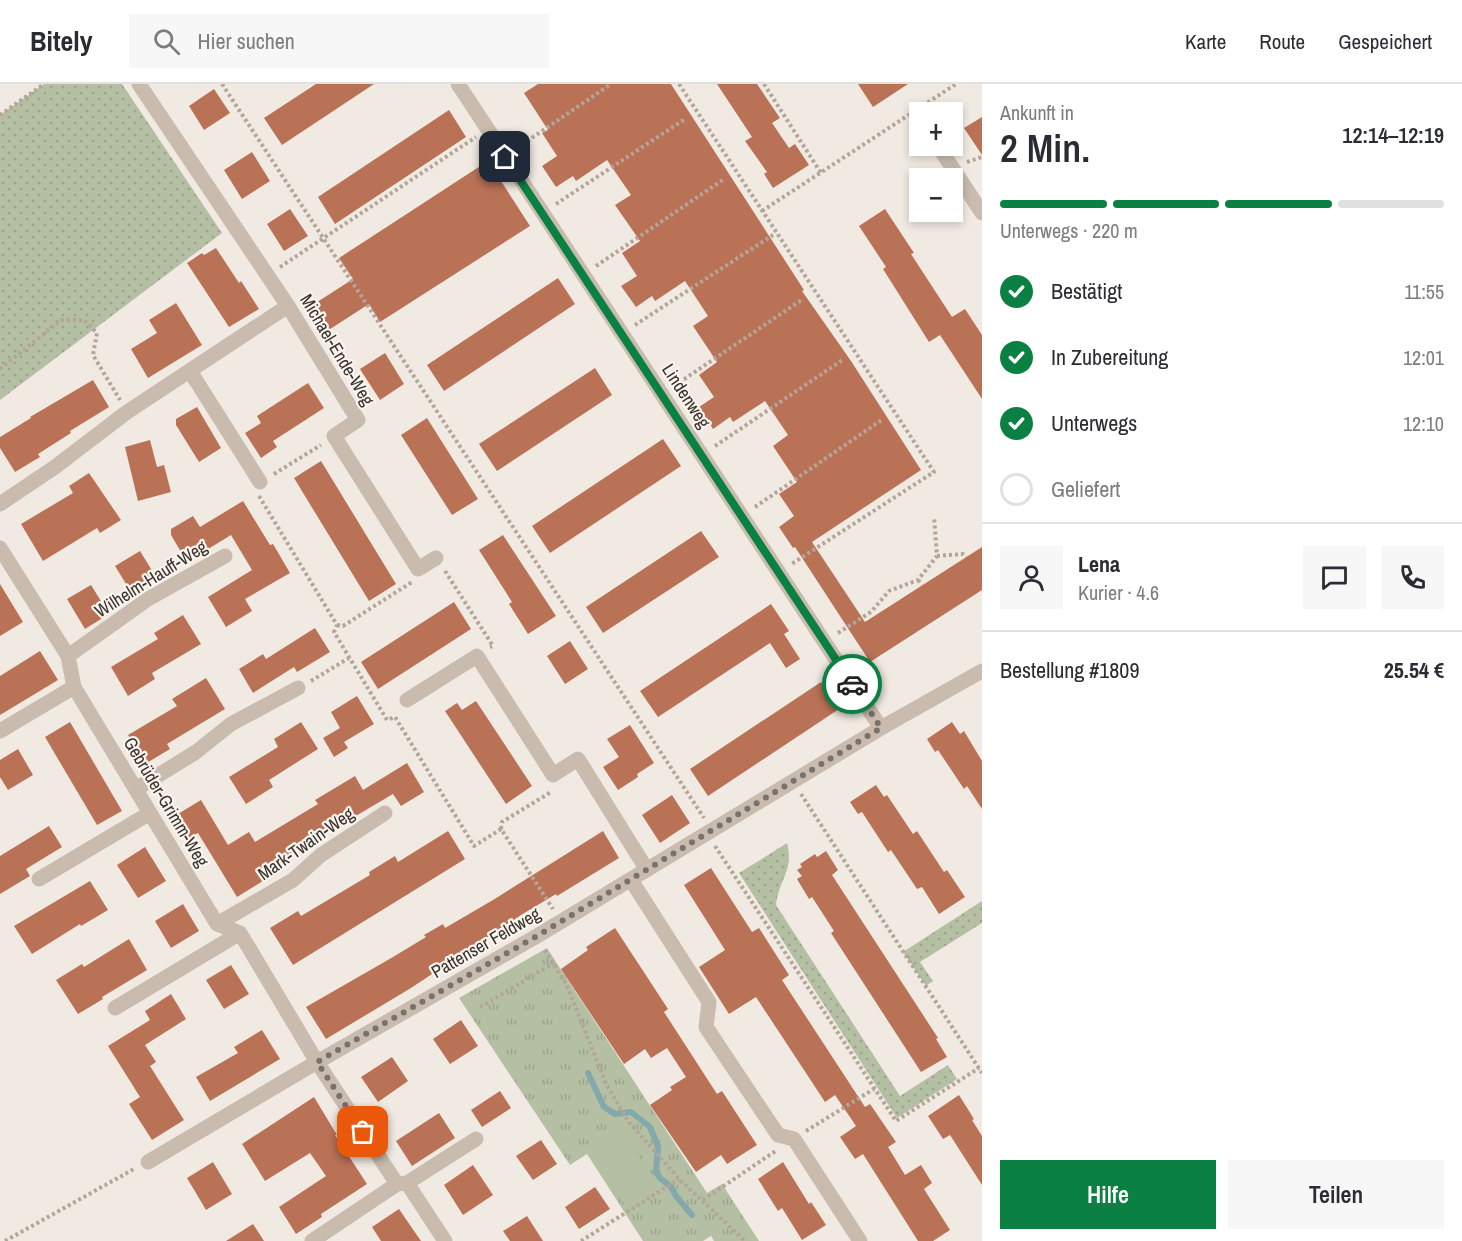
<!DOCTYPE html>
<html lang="de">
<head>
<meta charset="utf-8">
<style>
	body { margin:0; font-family:"Archivo Narrow",sans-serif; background:#f7f7f7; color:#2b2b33; height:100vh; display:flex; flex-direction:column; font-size:22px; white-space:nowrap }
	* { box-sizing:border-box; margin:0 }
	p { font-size:20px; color:#7c7c81 }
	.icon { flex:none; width:33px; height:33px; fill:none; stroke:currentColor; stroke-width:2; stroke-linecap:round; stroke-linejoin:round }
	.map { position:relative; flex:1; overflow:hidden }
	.side { display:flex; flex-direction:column; background:#fff; width:480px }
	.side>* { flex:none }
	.tools { position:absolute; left:909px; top:18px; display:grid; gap:12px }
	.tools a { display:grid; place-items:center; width:54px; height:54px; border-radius:0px; background:#fff; box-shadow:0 3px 9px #0003; font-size:30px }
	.pin { position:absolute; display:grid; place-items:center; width:51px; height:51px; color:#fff; margin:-26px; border-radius:12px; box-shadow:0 3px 9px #0006 }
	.courier { position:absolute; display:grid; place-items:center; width:60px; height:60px; margin:-30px; border:4px solid #0b8043; border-radius:50%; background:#fff; color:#222; box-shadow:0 2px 8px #0007 }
	.headline em { font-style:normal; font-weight:600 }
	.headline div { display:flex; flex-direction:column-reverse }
	.headline { display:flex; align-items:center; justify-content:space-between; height:102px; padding:0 18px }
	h1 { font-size:39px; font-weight:600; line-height:45px }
	.bar { display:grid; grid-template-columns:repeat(4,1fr); gap:9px 6px; align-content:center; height:72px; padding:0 18px }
	.bar i { height:8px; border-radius:4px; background:#e1e1e2 }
	.bar .on { background:#0b8043 }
	.bar p { grid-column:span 4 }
	.line { display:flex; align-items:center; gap:15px; padding:0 18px; border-top:2px solid #e1e1e2 }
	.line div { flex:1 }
	.round { display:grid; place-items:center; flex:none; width:63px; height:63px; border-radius:0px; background:#f7f7f7 }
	ol { padding:0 18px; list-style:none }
	li { display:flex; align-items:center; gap:18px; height:66px }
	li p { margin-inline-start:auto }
	li .icon { padding:6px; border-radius:50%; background:#0b8043; color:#fff; stroke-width:4 }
	li:last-child { color:#7c7c81 }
	li i { width:33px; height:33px; border:3px solid #e1e1e2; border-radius:50% }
	.cta { display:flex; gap:12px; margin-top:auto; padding:12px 18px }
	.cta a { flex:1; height:69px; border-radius:0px; background:#0b8043; color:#fff; font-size:24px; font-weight:600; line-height:69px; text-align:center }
	.cta a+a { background:#f7f7f7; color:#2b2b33 }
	header { display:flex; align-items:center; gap:36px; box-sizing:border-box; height:84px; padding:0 30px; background:#fff; border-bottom:2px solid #e1e1e2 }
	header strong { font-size:28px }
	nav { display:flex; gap:33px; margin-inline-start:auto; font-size:21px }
	.search { width:420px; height:54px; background:#f7f7f7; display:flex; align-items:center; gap:15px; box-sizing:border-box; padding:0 21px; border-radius:0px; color:#7c7c81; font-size:22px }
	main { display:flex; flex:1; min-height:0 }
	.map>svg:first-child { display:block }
	.grass { fill:url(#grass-dots) }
	.park { fill:url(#park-tufts) }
	.garden { fill:#b5bfa3 }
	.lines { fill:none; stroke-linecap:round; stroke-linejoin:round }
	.stream { stroke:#83a9ac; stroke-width:6 }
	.building { fill:#ba7257 }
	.path { stroke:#b4a599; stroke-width:4; stroke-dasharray:3 3; stroke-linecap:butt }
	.minor { stroke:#c9bbae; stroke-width:15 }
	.done { stroke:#79716c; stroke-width:6; stroke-dasharray:0 10.8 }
	.route { stroke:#0b8043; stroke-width:8 }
	.labels { text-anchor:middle; stroke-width:4.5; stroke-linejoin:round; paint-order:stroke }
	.street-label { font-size:18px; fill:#38302c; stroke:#f9f4ee }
</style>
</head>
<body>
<header>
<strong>Bitely</strong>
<div class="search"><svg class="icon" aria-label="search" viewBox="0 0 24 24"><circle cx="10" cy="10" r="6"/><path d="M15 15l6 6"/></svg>Hier suchen</div>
<nav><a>Karte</a><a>Route</a><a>Gespeichert</a></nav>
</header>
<main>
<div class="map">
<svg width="982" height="1157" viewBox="0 0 982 1157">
	<defs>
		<pattern id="grass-dots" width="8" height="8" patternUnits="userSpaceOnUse" patternTransform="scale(1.5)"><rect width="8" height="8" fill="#b5bfa3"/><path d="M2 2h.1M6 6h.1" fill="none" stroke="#9ca48c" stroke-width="1.8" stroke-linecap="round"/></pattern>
		<pattern id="park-tufts" width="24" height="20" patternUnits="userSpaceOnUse" patternTransform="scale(1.5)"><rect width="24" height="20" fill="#b5bfa3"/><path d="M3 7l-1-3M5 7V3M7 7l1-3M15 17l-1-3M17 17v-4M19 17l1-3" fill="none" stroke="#9ca48c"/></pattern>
	</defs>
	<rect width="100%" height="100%" fill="#f1eae2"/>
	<path class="grass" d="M44,0H122L222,149L0,316V31Z
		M787,759C794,787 779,795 776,821L900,1012L948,981L957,995L897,1034L739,789Z
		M982,817V839L920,878L933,897L926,902L903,868Z"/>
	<path class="park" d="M547,864L707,1109L722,1100L759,1157H714L711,1152L703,1157H643L587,1070L570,1081L459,914Z"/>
	<path class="garden" d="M622,1047L658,1101L626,1122L591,1067Z"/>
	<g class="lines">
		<path class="stream" d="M588,989L604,1023L615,1030L631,1028L650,1043L658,1062L656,1088L660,1094L671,1103L676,1112L692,1131"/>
	</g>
	<path class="building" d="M316,0H374L282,61L264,34Z
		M538,0H671L804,206L802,207L851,277L921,386L812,458L865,538L982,463V506L870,578L795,463L793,464L779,443L794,432L779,410L797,398L773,362L788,351L765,317L733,338L730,333L713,345L699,323L714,313L699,291L717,278L693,242L708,232L685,197L655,217L652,212L636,223L621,202L637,192L622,169L640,157L615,121L631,111L607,76L576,97L573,92L556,103L542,82L557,72L542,49L548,46L524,9Z
		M717,0H757L780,34L772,39L789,64L795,60L809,81L773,104L764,90L767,88L745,57L752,53Z
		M858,0H908L873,23Z
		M214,5L230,29L204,46L189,22Z
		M449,26L466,53L335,140L318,113Z
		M982,33V71L964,44Z
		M252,68L270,97L242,115L224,86Z
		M488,77L530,142L380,238L369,220L327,247L311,222L353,195L339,174Z
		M290,125L308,152L284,167L267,140Z
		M885,125L914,169L911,170L952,233L965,225L982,251V315L940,251L929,258L883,185L886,183L859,142Z
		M216,164L239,199L241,197L259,225L229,243L187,179L202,169L204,171Z
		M558,194L575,220L444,307L427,281Z
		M176,219L202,261L148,294L131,265L157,249L149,236Z
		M385,269L404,300L380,316L360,285Z
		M595,284L612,311L497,387L479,360Z
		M93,296L109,323L70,347L71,349L38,370L40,373L15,388L0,364V353L31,334L30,333Z
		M308,299L324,324L273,357L277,363L261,374L245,349L261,339L257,332Z
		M197,323L221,364L199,378L176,341V335Z
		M427,334L478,415L452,431L401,351Z
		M663,355L681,382L550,469L532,442Z
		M150,356L157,383L164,381L171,408L138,417L125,363Z
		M321,377L396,500L369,517L294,394Z
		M89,389L121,436L100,449L97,444L43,477L21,440L73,409L69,402Z
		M243,417L270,461L273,460L290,489L245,515L252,527L226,543L208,513L252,486L231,451L187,478L171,451V445L193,432L200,443Z
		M701,447L719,473L603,549L586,523Z
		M503,451L556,532L528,550L509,520L512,518L479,466Z
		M140,467L156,493L131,508L115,482Z
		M0,500L23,538L0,552Z
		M91,501L109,530L85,545L67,515Z
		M454,518L471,545L378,605L361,578Z
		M771,520L789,547L784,550L800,575L786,584L770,559L658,633L640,607Z
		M183,531L201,560L152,589L155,595L128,612L111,583L158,555L154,549Z
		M315,544L330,568L297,588L294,583L253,609L239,585L263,570L266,575Z
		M570,557L588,585L565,600L547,572Z
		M40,567L58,596L0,631V592Z
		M206,594L225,625L167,660L170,665L145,680L128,651L177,622L172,615Z
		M821,598L839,625L708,712L690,685Z
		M357,612L374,640L344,658L348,664L334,673L323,654L340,644L331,628Z
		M476,617L532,702L506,720L445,627L457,619L462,626Z
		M70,638L122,727L97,741L45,653Z
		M301,638L318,665L269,696L273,703L246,720L229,693L278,663L274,655Z
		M952,638L960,650L964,647L982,677V725L967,702L964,705L938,666L935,668L927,655Z
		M630,641L654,679L637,690L638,693L618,706L603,683L619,673L607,655Z
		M18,665L33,691L8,706L0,693V676Z
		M407,679L424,708L401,722L393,710L315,756L317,759L272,786L274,790L237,813L198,749L187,755L173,733L201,716L228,761L249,748L255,758L318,720L315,716L355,692L363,706Z
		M876,701L884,713L887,711L913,750L917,747L944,788L947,786L965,813L939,830L922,803L917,805L891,766L888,768L862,728L858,730L850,718Z
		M672,711L690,739L660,759L642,731Z
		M49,742L62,763L26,785L30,792L0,810V772Z
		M448,747L465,775L293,881L270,844L298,827L301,832L370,791L369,788L395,772L398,778Z
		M603,747L619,774L557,812L556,810L521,831L411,904L326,955L306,923L393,873L426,853L424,851L443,840L445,844L493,816Z
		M145,763L166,797L138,814L117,781Z
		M826,767L838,786L832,791L938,954L936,955L947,973L921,988L831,849L834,847L812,813L809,815L797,795L802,792L797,786L802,783L800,780L815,770L817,773Z
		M711,784L752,848L759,844L789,891L782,896L865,1023L870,1020L896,1058L888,1063L905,1091L921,1081L932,1099L924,1105L950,1146L933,1157H918L863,1070L855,1075L840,1053L856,1042L835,1011L825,1018L756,913L729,930L699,883L725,866L684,801Z
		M90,797L108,826L81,842L80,840L32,870L14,842Z
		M183,820L199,847L171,864L155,837Z
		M615,844L668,925L664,928L717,1010L722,1007L757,1061L727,1080L721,1071L696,1088L650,1021L672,1006L670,1003L686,993L667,964L651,974L645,965L624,980L561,885L588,866L586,863Z
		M129,855L147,886L102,913L103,915L78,930L56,896L82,880L84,883Z
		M231,881L249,910L224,925L206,896Z
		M171,910L186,935L145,961L156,978L150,982L184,1036L152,1056L129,1020L140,1013L108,962L150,936L145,927Z
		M461,936L478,962L450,980L433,955Z
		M262,946L280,975L210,1017L196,993L238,969L234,963Z
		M392,973L408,997L378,1018L361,993Z
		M500,1007L511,1024L482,1043L471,1026Z
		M959,1011L974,1035L972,1036L982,1052V1101L950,1051L943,1055L928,1032Z
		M314,1013L337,1051H335L367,1100L321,1130L322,1133L296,1150L279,1123L326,1092L310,1069L265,1097L242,1060Z
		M439,1029L455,1054L412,1082L396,1057Z
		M541,1056L557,1080L533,1096L516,1072Z
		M213,1078L232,1110L206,1126L187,1094Z
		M783,1078L809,1120L811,1118L826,1141L802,1156L782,1124L778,1127L758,1095Z
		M473,1081L493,1111L463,1131L444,1101Z
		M595,1103L610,1125L579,1145L565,1123Z
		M399,1125L412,1144L421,1157H381L372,1143Z
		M527,1132L543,1157H510L503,1147Z
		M253,1140L264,1157H226Z"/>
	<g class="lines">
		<path class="path" d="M222,0L704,734
			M679,0L934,388L790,481
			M764,0L821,89
			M915,27L920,35
			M0,31L44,0
			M517,64L611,0
			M967,78L982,73
			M556,120L685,35
			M762,127L956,0
			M596,182L724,95
			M280,183L476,53
			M635,241L776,149
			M0,285L61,236H84L97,249L93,271L120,316
			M674,302L803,215
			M715,362L844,275
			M274,390L321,361
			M259,412L337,541L334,548L387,636L395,633L474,762L501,745L553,825
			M755,423L883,335
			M937,472L963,470L966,473
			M445,487L493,562L490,563
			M918,496L922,501
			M337,541L343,542L412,498
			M838,549L871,528L889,507L918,496L937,472L934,433
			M311,597L349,574
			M801,710L982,989
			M501,745L502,738L551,708
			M715,762L896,1037L979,984
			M545,866L568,904L606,1000L628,1037L679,1095L745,1157
			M480,923L554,879
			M806,1047L874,1005
			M703,1116L777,1066
			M5,1157L134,1085
			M581,1157L679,1095"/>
		<path class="minor" d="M139,0L288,222L358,336L334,352L418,485L436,474
			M458,0L881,644
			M938,62L982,129
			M190,287L260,398
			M0,420L55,383L127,328L288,222
			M0,464L68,572L74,603L217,840L240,849L317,978L397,1100L407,1099L445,1157
			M68,572L148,515L225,472
			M407,616L477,572L553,691L578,675L647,786
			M0,647L74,603
			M136,705L196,668L231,640L298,604
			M39,795L150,729
			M631,796L709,918L706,943L778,1051L794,1055L860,1157
			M217,840L293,796L321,771L385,729
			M115,924L240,849
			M148,1078L317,978L537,852L881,644L982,587
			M407,1099L476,1055
			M312,1157L397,1100"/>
	</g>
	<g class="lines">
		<path class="done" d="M363,1048L317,978L537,852L881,644L852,600"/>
		<path class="route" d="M505,73L852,600"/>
	</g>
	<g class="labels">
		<g class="street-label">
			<text transform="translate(337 266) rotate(59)" y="6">Michael-Ende-Weg</text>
			<text transform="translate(686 312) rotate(57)" y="6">Lindenweg</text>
			<text transform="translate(151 495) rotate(-32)" y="6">Wilhelm-Hauff-Weg</text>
			<text transform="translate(166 718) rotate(59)" y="6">Gebrüder-Grimm-Weg</text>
			<text transform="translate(306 760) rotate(-35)" y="6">Mark-Twain-Weg</text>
			<text transform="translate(486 859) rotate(-30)" y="6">Pattenser Feldweg</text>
		</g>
	</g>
</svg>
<div class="tools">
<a>+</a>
<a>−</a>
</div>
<div class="pin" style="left:363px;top:1048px;background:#ea580c"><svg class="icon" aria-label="bag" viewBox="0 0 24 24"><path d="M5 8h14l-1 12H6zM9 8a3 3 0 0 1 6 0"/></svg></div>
<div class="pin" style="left:505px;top:73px;background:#1f2937"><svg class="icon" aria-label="home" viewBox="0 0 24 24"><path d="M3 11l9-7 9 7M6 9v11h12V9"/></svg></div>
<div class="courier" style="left:852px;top:600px"><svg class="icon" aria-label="car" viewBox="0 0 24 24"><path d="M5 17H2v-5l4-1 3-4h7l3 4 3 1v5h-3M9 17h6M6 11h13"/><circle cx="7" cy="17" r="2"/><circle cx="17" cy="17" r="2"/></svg></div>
</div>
<section class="side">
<div class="headline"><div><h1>2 Min.</h1><p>Ankunft in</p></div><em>12:14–12:19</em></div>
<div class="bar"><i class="on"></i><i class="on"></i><i class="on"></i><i></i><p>Unterwegs · 220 m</p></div>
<ol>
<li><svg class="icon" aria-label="check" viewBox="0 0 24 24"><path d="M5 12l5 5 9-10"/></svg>Bestätigt<p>11:55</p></li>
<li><svg class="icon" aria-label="check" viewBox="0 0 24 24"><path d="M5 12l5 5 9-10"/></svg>In Zubereitung<p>12:01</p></li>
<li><svg class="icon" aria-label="check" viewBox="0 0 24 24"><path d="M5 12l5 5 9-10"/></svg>Unterwegs<p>12:10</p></li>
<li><i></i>Geliefert</li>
</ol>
<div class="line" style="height:108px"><a class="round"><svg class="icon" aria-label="person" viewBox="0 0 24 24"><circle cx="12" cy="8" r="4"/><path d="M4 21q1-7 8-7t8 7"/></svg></a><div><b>Lena</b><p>Kurier · 4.6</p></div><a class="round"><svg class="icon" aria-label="chat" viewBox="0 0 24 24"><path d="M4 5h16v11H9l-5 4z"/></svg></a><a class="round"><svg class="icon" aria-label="phone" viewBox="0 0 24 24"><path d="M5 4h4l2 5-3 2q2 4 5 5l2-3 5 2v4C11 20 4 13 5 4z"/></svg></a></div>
<div class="line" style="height:78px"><div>Bestellung #1809</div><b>25.54 €</b></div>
<div class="cta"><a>Hilfe</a><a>Teilen</a></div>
</section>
</main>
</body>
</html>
